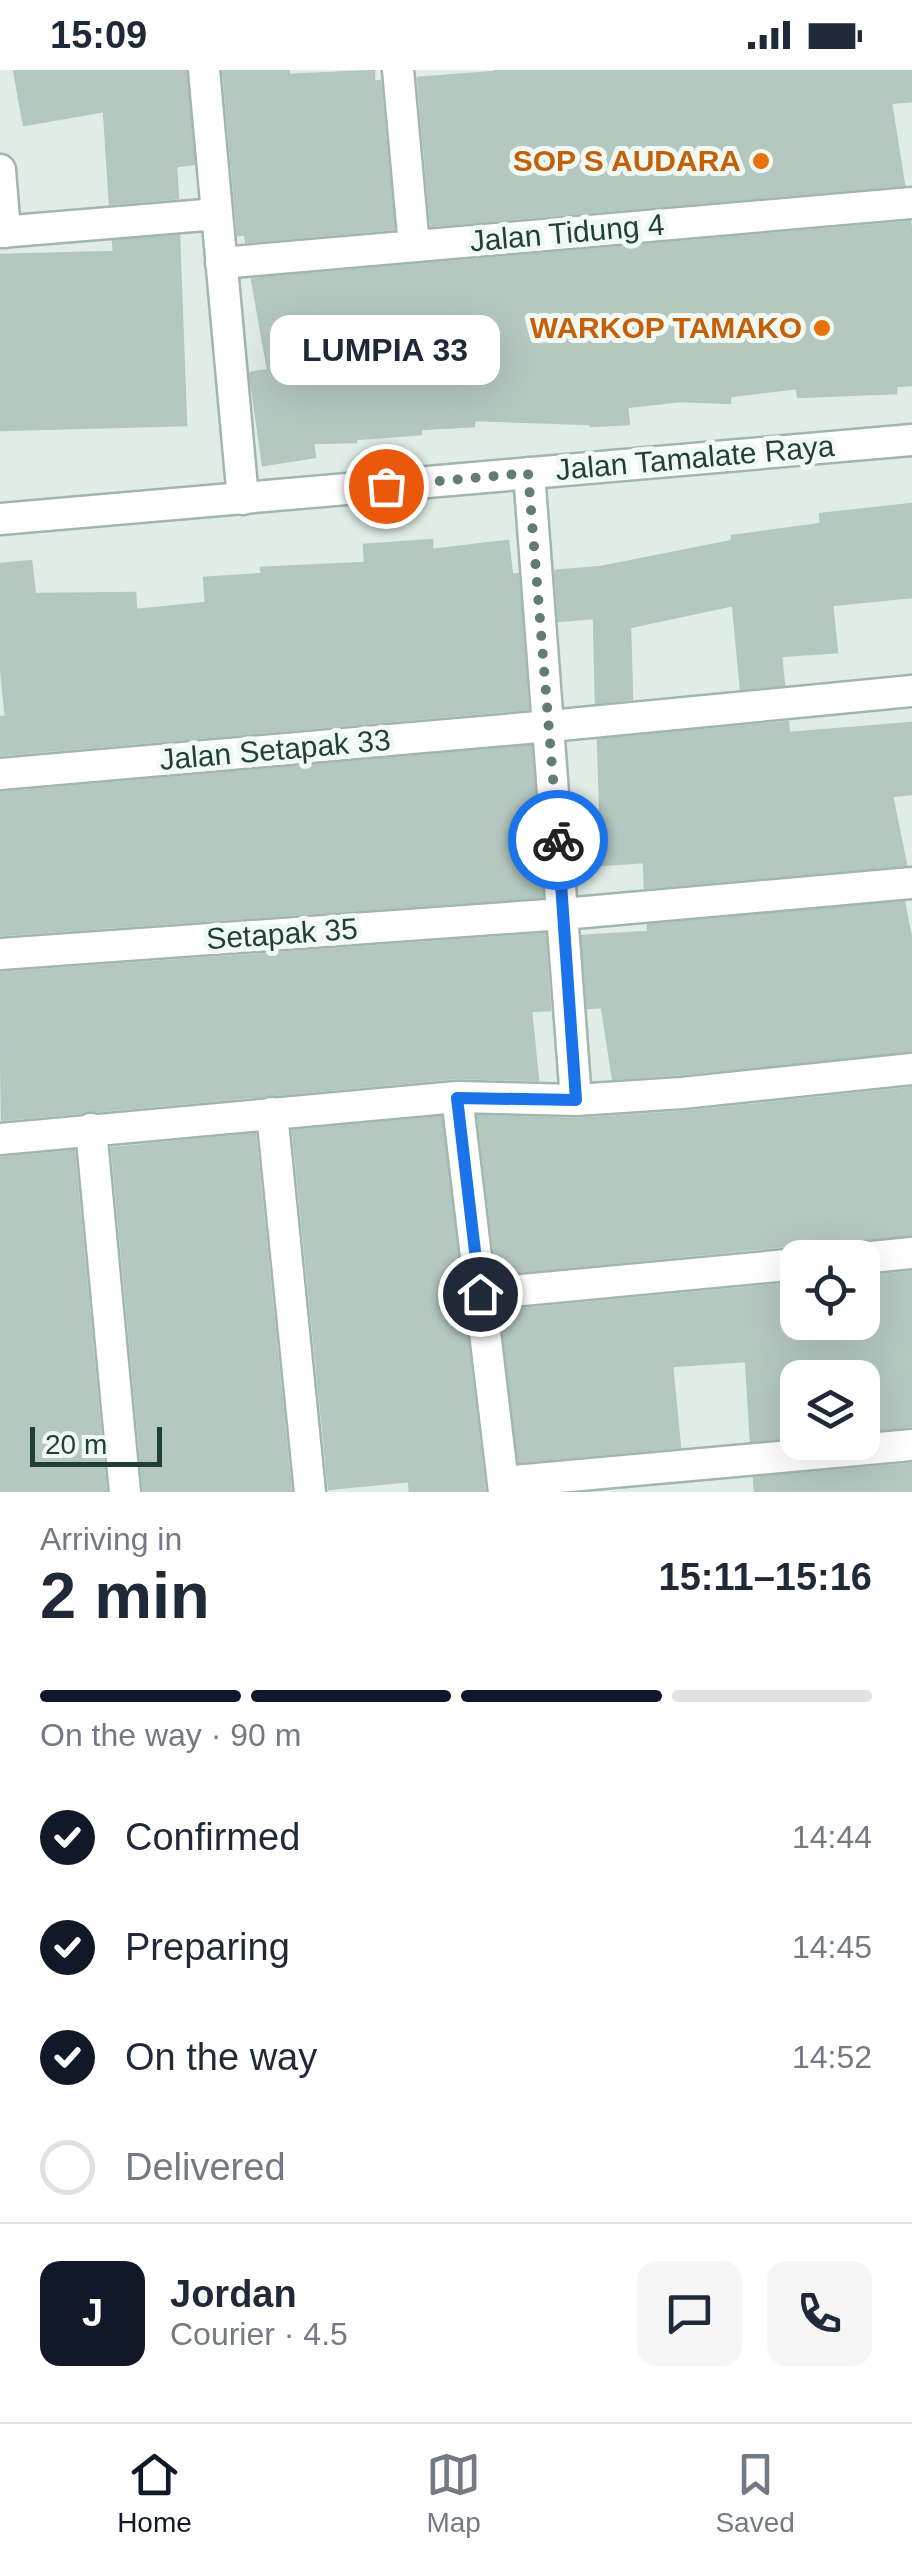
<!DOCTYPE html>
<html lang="en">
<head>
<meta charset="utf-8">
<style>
	body { margin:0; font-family:Arial,sans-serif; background:#f6f6f7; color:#1f2937; height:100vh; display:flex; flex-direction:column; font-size:38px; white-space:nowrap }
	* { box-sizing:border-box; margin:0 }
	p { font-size:32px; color:#747a83 }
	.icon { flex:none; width:55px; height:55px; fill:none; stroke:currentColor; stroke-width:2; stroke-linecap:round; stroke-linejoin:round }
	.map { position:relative; height:1422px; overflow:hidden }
	.drawer { display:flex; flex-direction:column; background:#fff; flex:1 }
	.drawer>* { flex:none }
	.fabs { position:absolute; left:780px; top:1170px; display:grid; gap:20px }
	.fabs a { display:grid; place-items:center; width:100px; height:100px; border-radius:20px; background:#fff; box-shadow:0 10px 40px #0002; font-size:50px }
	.scale { position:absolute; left:30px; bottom:25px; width:132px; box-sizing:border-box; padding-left:10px; border:5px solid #1f3f37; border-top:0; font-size:28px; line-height:35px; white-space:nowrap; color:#1f3f37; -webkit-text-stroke:8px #f1f9f5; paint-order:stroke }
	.pin { position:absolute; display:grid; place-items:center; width:85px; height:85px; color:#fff; margin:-42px; border:5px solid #fff; border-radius:50%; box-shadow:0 2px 10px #0007 }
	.courier { position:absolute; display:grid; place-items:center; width:100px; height:100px; margin:-50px; border:8px solid #1a73e8; border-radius:50%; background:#fff; color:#222; box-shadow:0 2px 12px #0007 }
	.bubble { position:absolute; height:70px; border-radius:20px; background:#fff; box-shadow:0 10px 40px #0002; font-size:32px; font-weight:800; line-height:70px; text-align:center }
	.summary em { font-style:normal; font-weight:800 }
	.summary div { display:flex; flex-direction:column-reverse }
	.summary { display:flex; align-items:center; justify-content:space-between; height:170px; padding:0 40px }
	h1 { font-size:65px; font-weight:800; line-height:75px }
	.bar { display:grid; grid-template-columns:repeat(4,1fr); gap:15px 10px; align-content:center; height:120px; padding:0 40px }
	.bar i { height:12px; border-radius:8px; background:#e0e1e3 }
	.bar .selected { background:#111827 }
	.bar p { grid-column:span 4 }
	.line { display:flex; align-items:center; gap:25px; padding:0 40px; border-top:2px solid #e0e1e3 }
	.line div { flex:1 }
	.round { display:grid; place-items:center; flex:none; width:105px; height:105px; border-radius:20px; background:#f6f6f7 }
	ol { padding:0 40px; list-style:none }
	li { display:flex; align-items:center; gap:30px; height:110px }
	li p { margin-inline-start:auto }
	li .icon { padding:10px; border-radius:50%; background:#111827; color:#fff; stroke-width:4 }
	li:last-child { color:#747a83 }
	li i { width:55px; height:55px; border:5px solid #e0e1e3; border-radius:50% }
	.status { display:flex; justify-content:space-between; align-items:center; height:70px; padding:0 50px; background:#fff; direction:ltr }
	.status svg { height:28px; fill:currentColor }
	.tab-bar { display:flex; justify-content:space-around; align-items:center; height:140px; border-top:2px solid #e0e1e3; background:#fff; font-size:28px; color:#747a83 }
	.tab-bar a { display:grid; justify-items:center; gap:5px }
	.tab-bar .selected { color:#111827 }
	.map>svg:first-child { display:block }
	.building { fill:#b5c8c0; stroke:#b2c7bf; stroke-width:2.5 }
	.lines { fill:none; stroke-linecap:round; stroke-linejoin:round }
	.minor-casing { stroke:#a2b5af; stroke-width:35 }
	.tertiary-casing { stroke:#a2b5af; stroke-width:35 }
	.minor { stroke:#fff; stroke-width:30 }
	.tertiary { stroke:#fff; stroke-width:30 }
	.done { stroke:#637c75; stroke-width:10; stroke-dasharray:0 18 }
	.route { stroke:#1a73e8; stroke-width:12 }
	.food-dot { fill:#e8710a; stroke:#f1f9f5; stroke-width:4 }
	.labels { text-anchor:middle; stroke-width:10; stroke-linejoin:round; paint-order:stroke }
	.food-label { font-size:30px; font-weight:bold; fill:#c56008; stroke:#f1f9f5; text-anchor:end }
	.street-label { font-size:30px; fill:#1f3f37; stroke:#f1f9f5 }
</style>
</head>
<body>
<div class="status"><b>15:09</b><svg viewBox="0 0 49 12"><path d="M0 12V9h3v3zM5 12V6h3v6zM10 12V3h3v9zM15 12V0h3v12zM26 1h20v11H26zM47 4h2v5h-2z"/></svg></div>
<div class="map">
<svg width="912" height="1422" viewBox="0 0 912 1422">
	<rect width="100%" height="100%" fill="#e0ede7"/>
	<path class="building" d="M14,0H186L194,94L176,96L178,128L110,134L104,41L24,55Z
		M223,0H288L289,5L374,1V12L380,11L394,159L246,172L245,164L238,165Z
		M495,0H912V31L891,33L904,115L431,156L418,8L495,2Z
		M910,152L912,166V315L896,316V323L798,327L797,318L730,326V333L680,331L627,337L629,354L591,356V354L474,350V356L421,359V364L356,369V372L313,373L315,387L263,395L250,303L268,300L252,209Z
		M179,166L186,355L0,360V185L114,182L113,171Z
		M912,434V527L832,535L837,582L781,586L784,615L741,619L733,535L630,557L632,629L596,633L594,548L559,551L555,501L601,497L732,471V466L821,454L820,444Z
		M432,470V480L508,471L512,505L518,504L528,639L0,685V647H6L0,589V494L31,491L35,524L135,523L136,540L206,533L204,508L262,504L261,498L365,493L364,475Z
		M788,652L789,663L912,653V724L892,726L906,795L645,818L644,792L602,795L598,670Z
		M531,676L542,827L0,865V723Z
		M904,832L912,873V981L680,1004L613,1009L602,937L588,938L582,866L648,862V855Z
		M545,864L550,940L531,941L538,1010L455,1008L2,1050L0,903Z
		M912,1018V1165L859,1170L850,1173L845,1179L844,1188H815L807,1177L796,1175L497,1204L478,1046L577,1049L684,1042Z
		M441,1047L485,1422H410L409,1411L329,1419L293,1061Z
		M255,1064L291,1422H144L112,1078Z
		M74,1081L106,1422H0V1088Z
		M912,1202V1356L862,1361V1308H798V1367L751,1371L746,1291L672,1296L680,1377L519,1392L501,1241L798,1213V1252H862V1207Z
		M912,1394V1422H755L754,1408Z"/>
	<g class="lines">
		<g class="minor-casing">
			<path id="minor" d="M204,0L243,429
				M398,0L414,176
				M0,100L5,162
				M0,162L217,144
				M221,193L912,133
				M529,403L576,1030
				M0,704L550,656L912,621
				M0,884L563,844L912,813
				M457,1027L504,1422
				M272,1043L310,1422
				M91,1059L125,1422
				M0,1069L457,1027L576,1030L682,1023L912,999
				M862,1188L912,1183
				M480,1224L798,1194
				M503,1412L912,1375"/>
		</g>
		<g class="tertiary-casing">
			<path id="tertiary" d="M0,449L912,370"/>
		</g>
		<use href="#minor" class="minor"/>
		<use href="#tertiary" class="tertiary"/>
	</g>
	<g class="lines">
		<path class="done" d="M386,416L528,403L558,770"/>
		<path class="route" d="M480,1224L457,1028L576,1030L558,770"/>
	</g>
	<g class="food-dot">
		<circle cx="761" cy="91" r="10"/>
		<circle cx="822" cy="258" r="10"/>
	</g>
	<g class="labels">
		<g class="food-label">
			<text x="741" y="101">SOP S AUDARA</text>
			<text x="802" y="268">WARKOP TAMAKO</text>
		</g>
		<g class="street-label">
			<text transform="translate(567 163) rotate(-5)" y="10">Jalan Tidung 4</text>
			<text transform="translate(695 388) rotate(-5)" y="10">Jalan Tamalate Raya</text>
			<text transform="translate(275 680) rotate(-5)" y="10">Jalan Setapak 33</text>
			<text transform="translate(282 864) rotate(-4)" y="10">Setapak 35</text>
		</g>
	</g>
</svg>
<div class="fabs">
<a><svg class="icon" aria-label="locate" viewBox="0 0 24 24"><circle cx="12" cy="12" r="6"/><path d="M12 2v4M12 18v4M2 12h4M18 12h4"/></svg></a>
<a><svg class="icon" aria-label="layers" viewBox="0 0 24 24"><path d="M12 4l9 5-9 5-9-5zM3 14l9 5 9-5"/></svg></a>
</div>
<div class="scale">20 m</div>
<div class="pin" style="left:386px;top:416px;background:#ea580c"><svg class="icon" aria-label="bag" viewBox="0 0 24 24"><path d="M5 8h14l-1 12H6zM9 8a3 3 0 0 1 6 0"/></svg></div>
<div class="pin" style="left:480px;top:1224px;background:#1f2937"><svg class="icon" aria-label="home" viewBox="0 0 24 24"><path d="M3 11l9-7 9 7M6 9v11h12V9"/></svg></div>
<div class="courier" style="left:558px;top:770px"><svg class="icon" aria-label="bike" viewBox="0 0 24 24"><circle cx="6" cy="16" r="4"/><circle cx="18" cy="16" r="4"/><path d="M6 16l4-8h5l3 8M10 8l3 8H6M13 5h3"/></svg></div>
<div class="bubble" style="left:270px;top:245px;width:230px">LUMPIA 33</div>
</div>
<section class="drawer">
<div class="summary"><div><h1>2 min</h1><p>Arriving in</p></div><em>15:11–15:16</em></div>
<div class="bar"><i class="selected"></i><i class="selected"></i><i class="selected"></i><i></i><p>On the way · 90 m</p></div>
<ol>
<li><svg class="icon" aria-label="check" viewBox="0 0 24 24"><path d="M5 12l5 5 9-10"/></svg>Confirmed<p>14:44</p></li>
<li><svg class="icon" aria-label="check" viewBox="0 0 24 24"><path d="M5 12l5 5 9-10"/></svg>Preparing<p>14:45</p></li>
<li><svg class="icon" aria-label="check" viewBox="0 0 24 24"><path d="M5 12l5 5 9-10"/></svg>On the way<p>14:52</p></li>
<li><i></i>Delivered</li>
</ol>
<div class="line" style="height:180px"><b class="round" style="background:#111827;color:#fff">J</b><div><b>Jordan</b><p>Courier · 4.5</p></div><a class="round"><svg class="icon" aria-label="chat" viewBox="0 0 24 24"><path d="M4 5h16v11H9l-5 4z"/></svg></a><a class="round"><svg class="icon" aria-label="phone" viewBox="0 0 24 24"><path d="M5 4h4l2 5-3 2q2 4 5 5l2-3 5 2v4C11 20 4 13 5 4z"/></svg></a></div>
</section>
<nav class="tab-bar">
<a class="selected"><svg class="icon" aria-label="home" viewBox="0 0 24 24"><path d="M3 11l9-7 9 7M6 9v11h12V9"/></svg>Home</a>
<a><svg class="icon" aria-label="map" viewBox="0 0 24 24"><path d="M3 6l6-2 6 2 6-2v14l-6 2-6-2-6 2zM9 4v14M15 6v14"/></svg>Map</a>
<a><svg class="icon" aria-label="saved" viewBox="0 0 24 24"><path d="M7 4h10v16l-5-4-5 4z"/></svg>Saved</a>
</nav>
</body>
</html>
